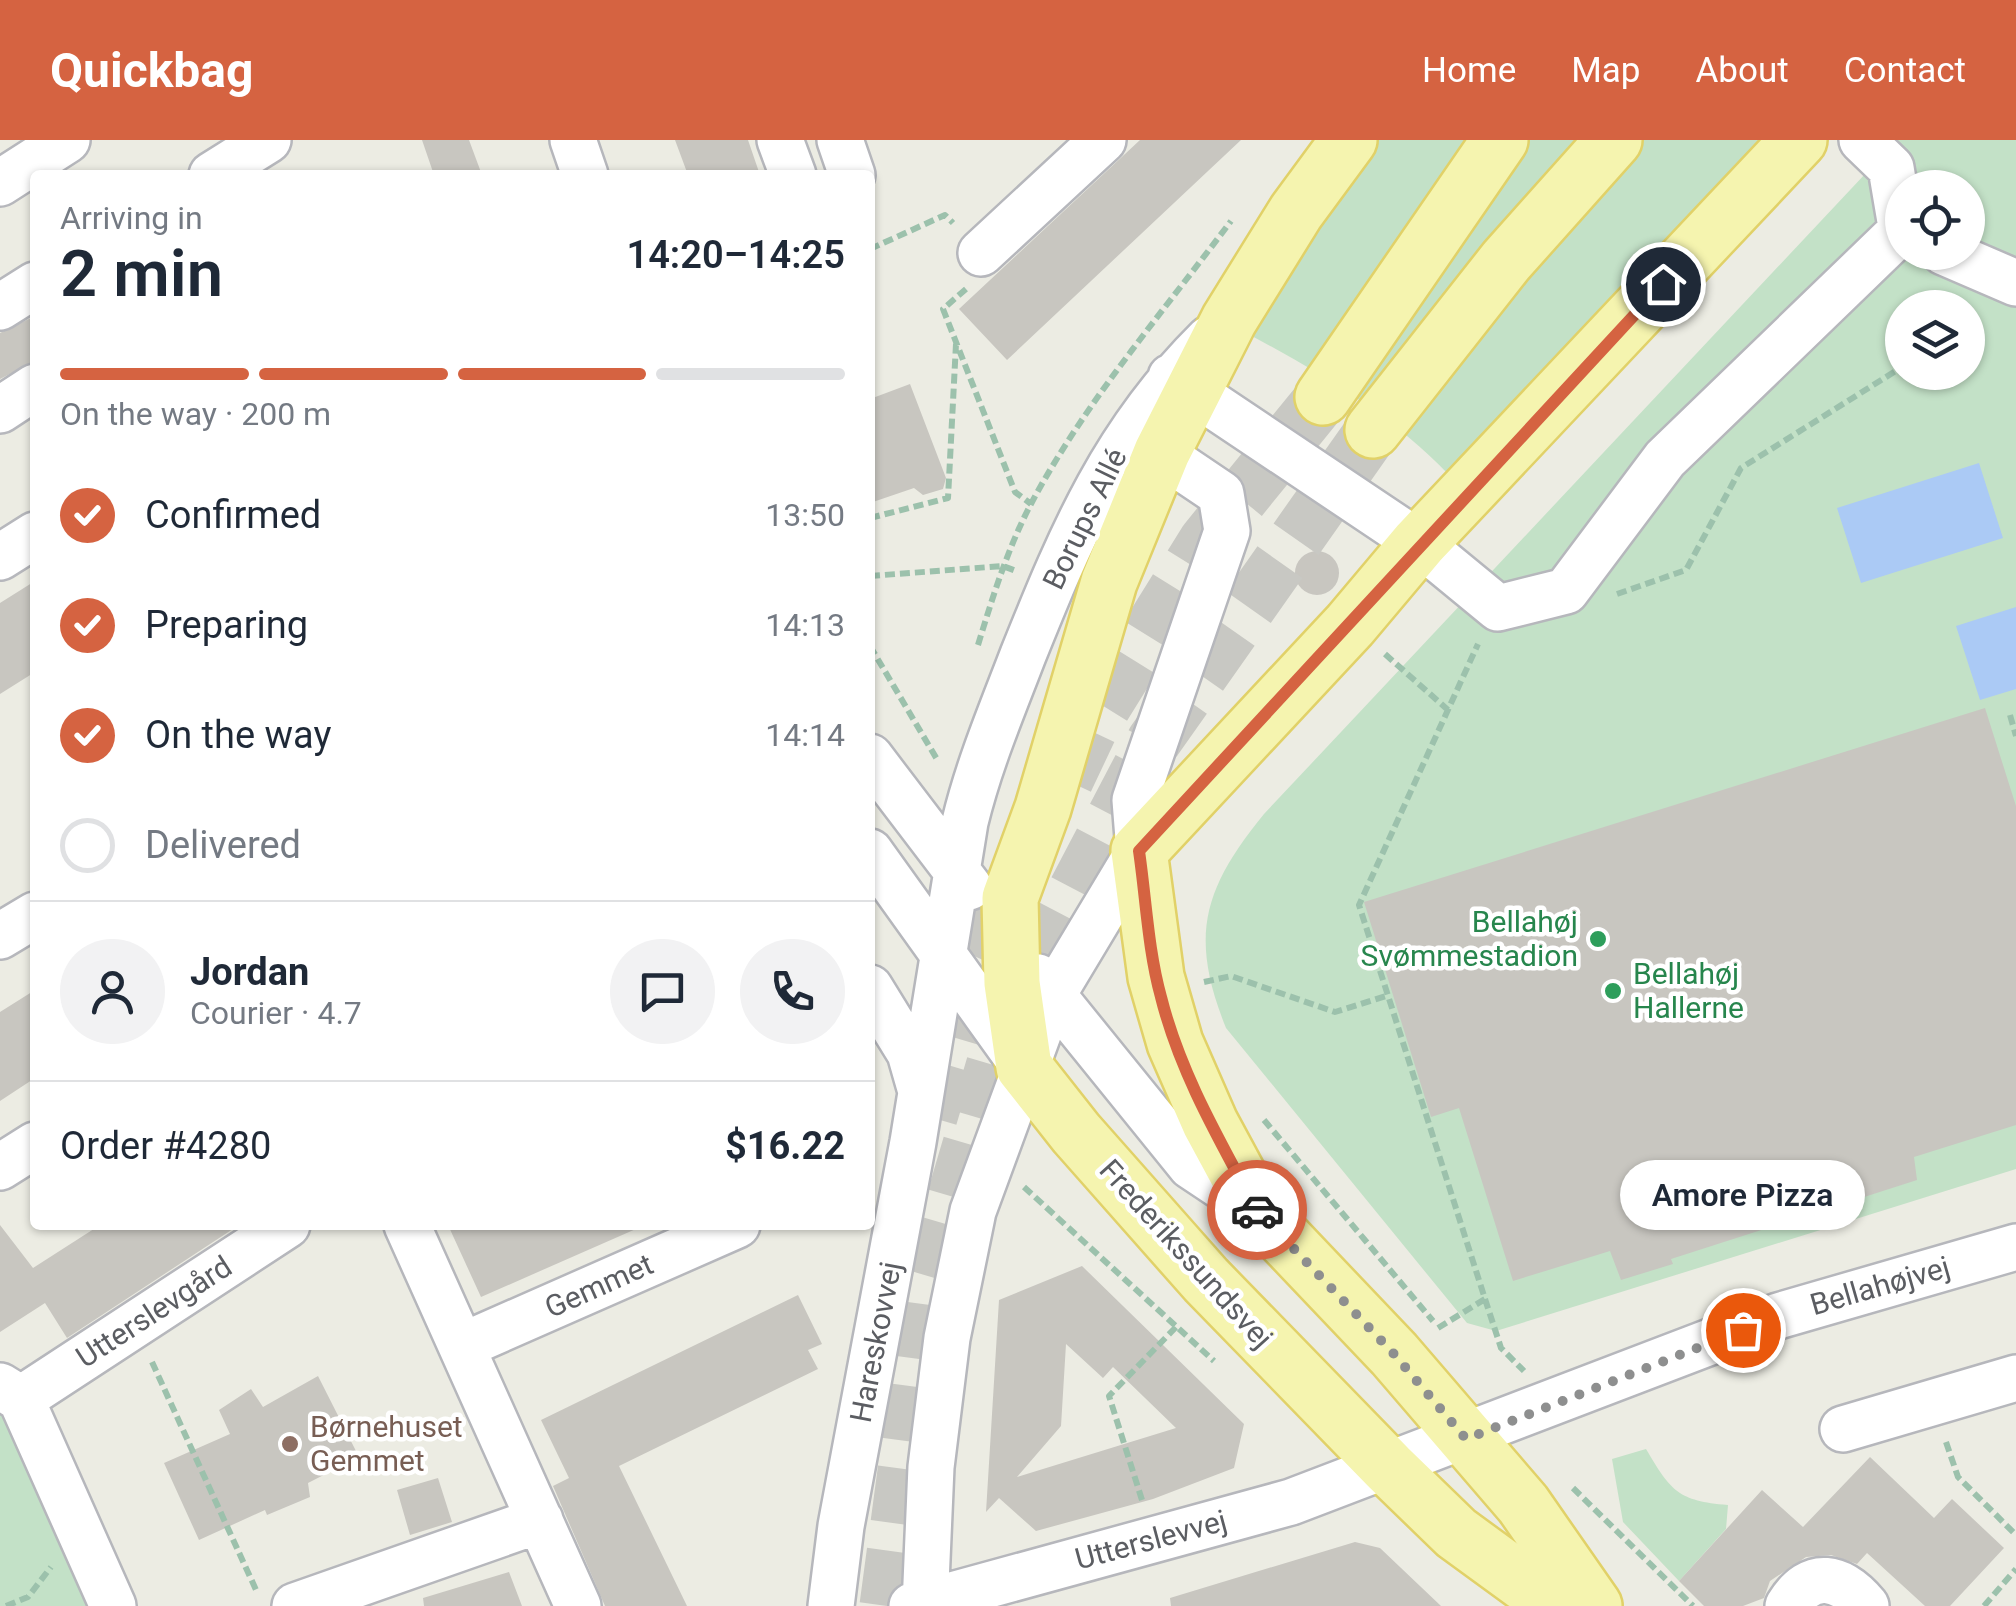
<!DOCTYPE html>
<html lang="en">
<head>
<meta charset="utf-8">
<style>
	body { margin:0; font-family:Roboto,sans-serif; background:#f2f2f3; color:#1f2937; height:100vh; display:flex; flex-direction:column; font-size:38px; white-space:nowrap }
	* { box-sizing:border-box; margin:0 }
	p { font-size:32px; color:#747a83 }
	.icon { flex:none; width:55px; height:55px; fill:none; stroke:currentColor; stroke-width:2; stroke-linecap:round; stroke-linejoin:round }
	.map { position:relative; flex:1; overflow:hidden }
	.details { position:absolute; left:30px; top:30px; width:845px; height:1060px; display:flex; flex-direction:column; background:#fff; border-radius:10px; box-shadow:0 2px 8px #0004 }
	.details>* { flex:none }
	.controls { position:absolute; left:1885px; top:30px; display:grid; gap:20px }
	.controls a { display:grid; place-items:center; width:100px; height:100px; border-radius:50%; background:#fff; box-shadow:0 2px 8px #0004; font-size:50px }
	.pin { position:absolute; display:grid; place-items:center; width:85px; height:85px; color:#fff; margin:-42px; border:5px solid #fff; border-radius:50%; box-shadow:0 2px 10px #0007 }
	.courier { position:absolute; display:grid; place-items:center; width:100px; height:100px; margin:-50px; border:8px solid #d56341; border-radius:50%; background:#fff; color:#222; box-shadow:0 2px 12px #0007 }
	.bubble { position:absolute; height:70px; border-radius:35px; background:#fff; box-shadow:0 2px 8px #0004; font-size:32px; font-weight:600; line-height:70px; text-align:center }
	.head em { font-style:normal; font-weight:600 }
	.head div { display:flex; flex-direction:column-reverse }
	.head { display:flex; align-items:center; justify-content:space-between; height:170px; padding:0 30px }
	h1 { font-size:65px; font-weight:600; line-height:75px }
	.bar { display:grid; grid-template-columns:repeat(4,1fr); gap:15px 10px; align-content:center; height:120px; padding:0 30px }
	.bar i { height:12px; border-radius:8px; background:#e0e1e3 }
	.bar .selected { background:#d56341 }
	.bar p { grid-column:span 4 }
	.line { display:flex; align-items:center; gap:25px; padding:0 30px; border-top:2px solid #e0e1e3 }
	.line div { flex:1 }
	.round { display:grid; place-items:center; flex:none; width:105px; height:105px; border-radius:52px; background:#f2f2f3 }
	ol { padding:0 30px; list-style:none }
	li { display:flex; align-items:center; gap:30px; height:110px }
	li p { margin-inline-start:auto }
	li .icon { padding:10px; border-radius:50%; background:#d56341; color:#fff; stroke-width:4 }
	li:last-child { color:#747a83 }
	li i { width:55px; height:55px; border:5px solid #e0e1e3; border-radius:50% }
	header { display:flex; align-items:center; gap:60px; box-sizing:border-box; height:140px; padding:0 50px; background:#d56341; color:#fff }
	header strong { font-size:48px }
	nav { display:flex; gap:55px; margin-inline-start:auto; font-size:35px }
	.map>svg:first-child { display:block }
	.green { fill:#c3e1c7; fill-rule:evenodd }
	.water { fill:#abcaf5 }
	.building { fill:#c8c6c0; fill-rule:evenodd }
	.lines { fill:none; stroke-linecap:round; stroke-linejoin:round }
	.major-tunnel { stroke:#c8c8c3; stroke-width:55; stroke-dasharray:55 28; stroke-linecap:butt }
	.minor-casing { stroke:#b6b7bc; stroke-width:50 }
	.major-casing { stroke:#e1d168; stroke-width:60 }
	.path { stroke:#9cc1ac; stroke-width:6; stroke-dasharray:10 5; stroke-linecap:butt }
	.minor { stroke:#fff; stroke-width:45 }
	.major { stroke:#f5f4af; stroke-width:55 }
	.done { stroke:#8e8f8f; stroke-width:10; stroke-dasharray:0 18 }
	.route { stroke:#d56341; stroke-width:12 }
	.leisure-dot { fill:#2e9e5b; stroke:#fff; stroke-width:4 }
	.education-dot { fill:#8d6e63; stroke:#fff; stroke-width:4 }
	.labels { text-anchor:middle; stroke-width:9; stroke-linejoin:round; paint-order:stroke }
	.street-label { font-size:30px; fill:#5b5d62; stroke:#fff }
	.leisure-label { font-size:30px; fill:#27864d; stroke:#fff; text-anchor:end }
	.education-label { font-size:30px; fill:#785e54; stroke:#fff; text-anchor:start }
</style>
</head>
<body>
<header>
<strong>Quickbag</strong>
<nav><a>Home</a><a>Map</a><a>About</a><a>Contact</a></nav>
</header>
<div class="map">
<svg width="2016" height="1466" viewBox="0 0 2016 1466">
	<rect width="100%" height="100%" fill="#ecece3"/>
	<path class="green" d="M1376,0H1768L1449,335C1393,276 1321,233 1250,195Z
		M1897,0H2016V1029L1496,1191L1467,1183L1226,888C1189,796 1203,749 1264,674ZM1902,48H1968V112H1902ZM1902,168H1968V232H1902Z
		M0,1270L91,1466H0Z
		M1646,1309C1671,1351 1678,1361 1728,1365L1726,1389L1679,1441L1623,1382L1612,1319Z"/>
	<path class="water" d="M1979,323L2003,398L1861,443L1837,368Z
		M2016,467V549L1980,560L1956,486Z"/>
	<path class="building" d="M422,0H469L482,35H434Z
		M675,0H748L760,35H688Z
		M1140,0H1241L1007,220L959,169Z
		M35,176V221L0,239V193Z
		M910,244L946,338L943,349L923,355L914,348L870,363V259Z
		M1295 433a22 22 0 1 1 44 0a22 22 0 1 1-44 0Z
		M35,441V532L0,554V463Z
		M1985,568L2016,666V985L1914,1017L1917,1040L1671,1119L1673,1124L1621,1140L1610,1111L1513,1141L1459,968L1431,977L1364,762Z
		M35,850V938L0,961V872Z
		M0,1085L33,1128L100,1085H239L67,1198L45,1163L0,1192Z
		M448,1085H645L481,1157Z
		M1082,1126L1244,1284L1234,1328L1153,1359L1036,1391L999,1358L986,1372L999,1160ZM1066,1204L1103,1238L1113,1227L1176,1288L1017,1337L1061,1286Z
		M798,1155L822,1204L808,1210L818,1229L619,1326L687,1466H605L553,1346L569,1338L541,1280Z
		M318,1236L359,1317L308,1343L310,1357L267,1375L265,1370L199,1400L164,1323L230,1294L219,1270L251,1249L263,1267Z
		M1870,1317L1934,1378L1952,1359L2004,1408L1950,1466H1925L1867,1413L1857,1424L1831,1415L1806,1417L1770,1441L1764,1458L1743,1466H1704L1679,1441L1762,1350L1803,1387Z
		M438,1338L452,1382L410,1395L397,1350Z
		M1355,1402L1380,1408L1441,1466H1171L1170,1458Z
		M509,1432L522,1466H424L423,1458Z"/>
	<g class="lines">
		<path class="major-tunnel" d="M1066,640L1092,585L1206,401L1323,257
			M930,977L967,853L1015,749
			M887,1466L931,1137L1006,883L1154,601L1373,290"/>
		<g class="minor-casing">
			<path id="minor" d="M573,0L585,35
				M780,0L793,35
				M840,0L852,35
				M1862,0L1891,28L1902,93
				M212,35L268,0
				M0,43L67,0
				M1944,112L2016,143
				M981,113L1103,0
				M0,167L35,145
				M1171,237L1419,403L1498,468L1566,451L1665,319L1900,92
				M0,270L35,247
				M0,417L35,395
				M870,617L969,747
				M870,712L1024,927
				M0,796L35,775
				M1038,837L1191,1026L1257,1070
				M870,848L910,913L920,948
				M0,1027L35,1005
				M407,1085L578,1466
				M462,1206L737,1085
				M0,1246L21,1259L287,1085
				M21,1259L113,1466
				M1843,1289L2016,1238
				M295,1466L540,1380
				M831,1466L841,1386L913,1002L965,682C979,624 1002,570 1023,515C1072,393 1114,293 1209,199
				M912,1466L1291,1362L1778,1176L2016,1107
				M925,1466L931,1327L947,1198L973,1071L1052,856L1139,711L1135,660L1227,391L1221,354L1135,296
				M1788,1466C1811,1428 1841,1436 1866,1466"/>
		</g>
		<g class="major-casing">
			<path id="major" d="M1349,0L1296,72L1229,180L1162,312L1109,442L1043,668L1010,758L1012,843L1024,927L1076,993L1206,1140L1389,1328L1456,1393L1556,1466
				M1323,257L1500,0
				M1373,290L1506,121L1614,0
				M1594,1466L1523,1364L1394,1214L1257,1070L1210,983L1175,903L1156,837L1139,711L1350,485L1419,403L1799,0"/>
		</g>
		<path class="path" d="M870,109L945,75L953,83
			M966,149L943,169L1015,352L1031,364
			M870,378L948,358L956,204
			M870,436L1003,426L1016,431
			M1617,454L1686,430L1741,328L1902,227
			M978,505C993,456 1008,407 1032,362C1086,261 1163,172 1231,81
			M870,506L938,621
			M1385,514L1448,570
			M2010,575L2016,596
			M1204,842L1231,836L1335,872L1389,855
			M1264,980L1433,1181
			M1024,1047L1214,1221
			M1485,1159L1501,1208L1524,1231
			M1438,1188L1485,1159L1359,765L1478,504
			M152,1222L257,1452
			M1946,1302L1958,1337L2016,1395
			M1573,1348L1693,1466
			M1142,1360L1109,1256L1177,1186
			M6,1466L28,1457L51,1427
			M1984,1466L2016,1429"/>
		<use href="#minor" class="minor"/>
		<use href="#major" class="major"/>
	</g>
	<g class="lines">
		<path class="done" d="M1257,1070L1394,1214L1466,1299L1743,1190"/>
		<path class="route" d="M1257,1070C1220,1001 1180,933 1161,857C1148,810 1146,759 1139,711L1663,144"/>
	</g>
	<g class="leisure-dot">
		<circle cx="1598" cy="799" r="10"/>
		<circle cx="1613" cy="851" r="10"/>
	</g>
	<circle class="education-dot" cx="290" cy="1304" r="10"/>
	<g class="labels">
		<g class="street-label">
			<text transform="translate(1085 379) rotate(-64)" y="10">Borups Allé</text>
			<text transform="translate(1186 1114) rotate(48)" y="10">Frederikssundsvej</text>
			<text transform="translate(599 1146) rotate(-24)" y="10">Gemmet</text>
			<text transform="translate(1880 1146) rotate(-16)" y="10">Bellahøjvej</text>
			<text transform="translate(154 1172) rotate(-33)" y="10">Utterslevgård</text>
			<text transform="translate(876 1202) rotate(-79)" y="10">Hareskovvej</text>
			<text transform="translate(1151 1400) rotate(-15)" y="10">Utterslevvej</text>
		</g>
		<g class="leisure-label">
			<text x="1578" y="792">Bellahøj<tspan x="1578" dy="34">Svømmestadion</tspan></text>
			<text x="1633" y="844" text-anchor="start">Bellahøj<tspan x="1633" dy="34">Hallerne</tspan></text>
		</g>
		<g class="education-label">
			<text x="310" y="1297">Børnehuset<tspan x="310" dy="34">Gemmet</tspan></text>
		</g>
	</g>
</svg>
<div class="controls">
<a><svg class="icon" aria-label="locate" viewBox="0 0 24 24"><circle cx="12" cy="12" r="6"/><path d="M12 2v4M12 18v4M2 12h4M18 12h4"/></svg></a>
<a><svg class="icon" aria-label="layers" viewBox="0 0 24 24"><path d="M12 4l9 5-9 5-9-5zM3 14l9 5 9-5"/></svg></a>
</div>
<div class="pin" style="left:1743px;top:1190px;background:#ea580c"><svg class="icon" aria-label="bag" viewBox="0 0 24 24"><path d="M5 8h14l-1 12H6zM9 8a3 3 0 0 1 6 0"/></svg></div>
<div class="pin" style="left:1663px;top:144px;background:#1f2937"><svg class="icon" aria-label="home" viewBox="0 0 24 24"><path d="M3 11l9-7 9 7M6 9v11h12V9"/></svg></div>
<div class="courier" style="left:1257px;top:1070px"><svg class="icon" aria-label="car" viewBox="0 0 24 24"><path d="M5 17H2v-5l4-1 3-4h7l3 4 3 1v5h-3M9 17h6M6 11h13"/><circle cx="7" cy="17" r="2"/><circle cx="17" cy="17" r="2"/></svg></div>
<div class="bubble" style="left:1620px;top:1020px;width:245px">Amore Pizza</div>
<section class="details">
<div class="head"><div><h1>2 min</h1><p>Arriving in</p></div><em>14:20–14:25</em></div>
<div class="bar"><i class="selected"></i><i class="selected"></i><i class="selected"></i><i></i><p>On the way · 200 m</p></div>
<ol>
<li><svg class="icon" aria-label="check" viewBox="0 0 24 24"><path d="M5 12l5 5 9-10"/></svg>Confirmed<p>13:50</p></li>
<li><svg class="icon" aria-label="check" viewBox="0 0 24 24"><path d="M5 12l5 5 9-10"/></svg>Preparing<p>14:13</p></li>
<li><svg class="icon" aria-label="check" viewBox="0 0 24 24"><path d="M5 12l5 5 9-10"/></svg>On the way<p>14:14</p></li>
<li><i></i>Delivered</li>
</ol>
<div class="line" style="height:180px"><a class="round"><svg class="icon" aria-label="person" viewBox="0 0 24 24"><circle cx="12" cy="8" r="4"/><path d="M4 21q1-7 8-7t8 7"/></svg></a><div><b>Jordan</b><p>Courier · 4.7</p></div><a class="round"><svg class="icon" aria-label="chat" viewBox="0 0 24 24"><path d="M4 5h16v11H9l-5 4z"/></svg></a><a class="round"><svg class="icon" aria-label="phone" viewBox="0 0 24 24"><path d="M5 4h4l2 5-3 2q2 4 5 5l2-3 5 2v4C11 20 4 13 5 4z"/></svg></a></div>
<div class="line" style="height:130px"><div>Order #4280</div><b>$16.22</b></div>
</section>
</div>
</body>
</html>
